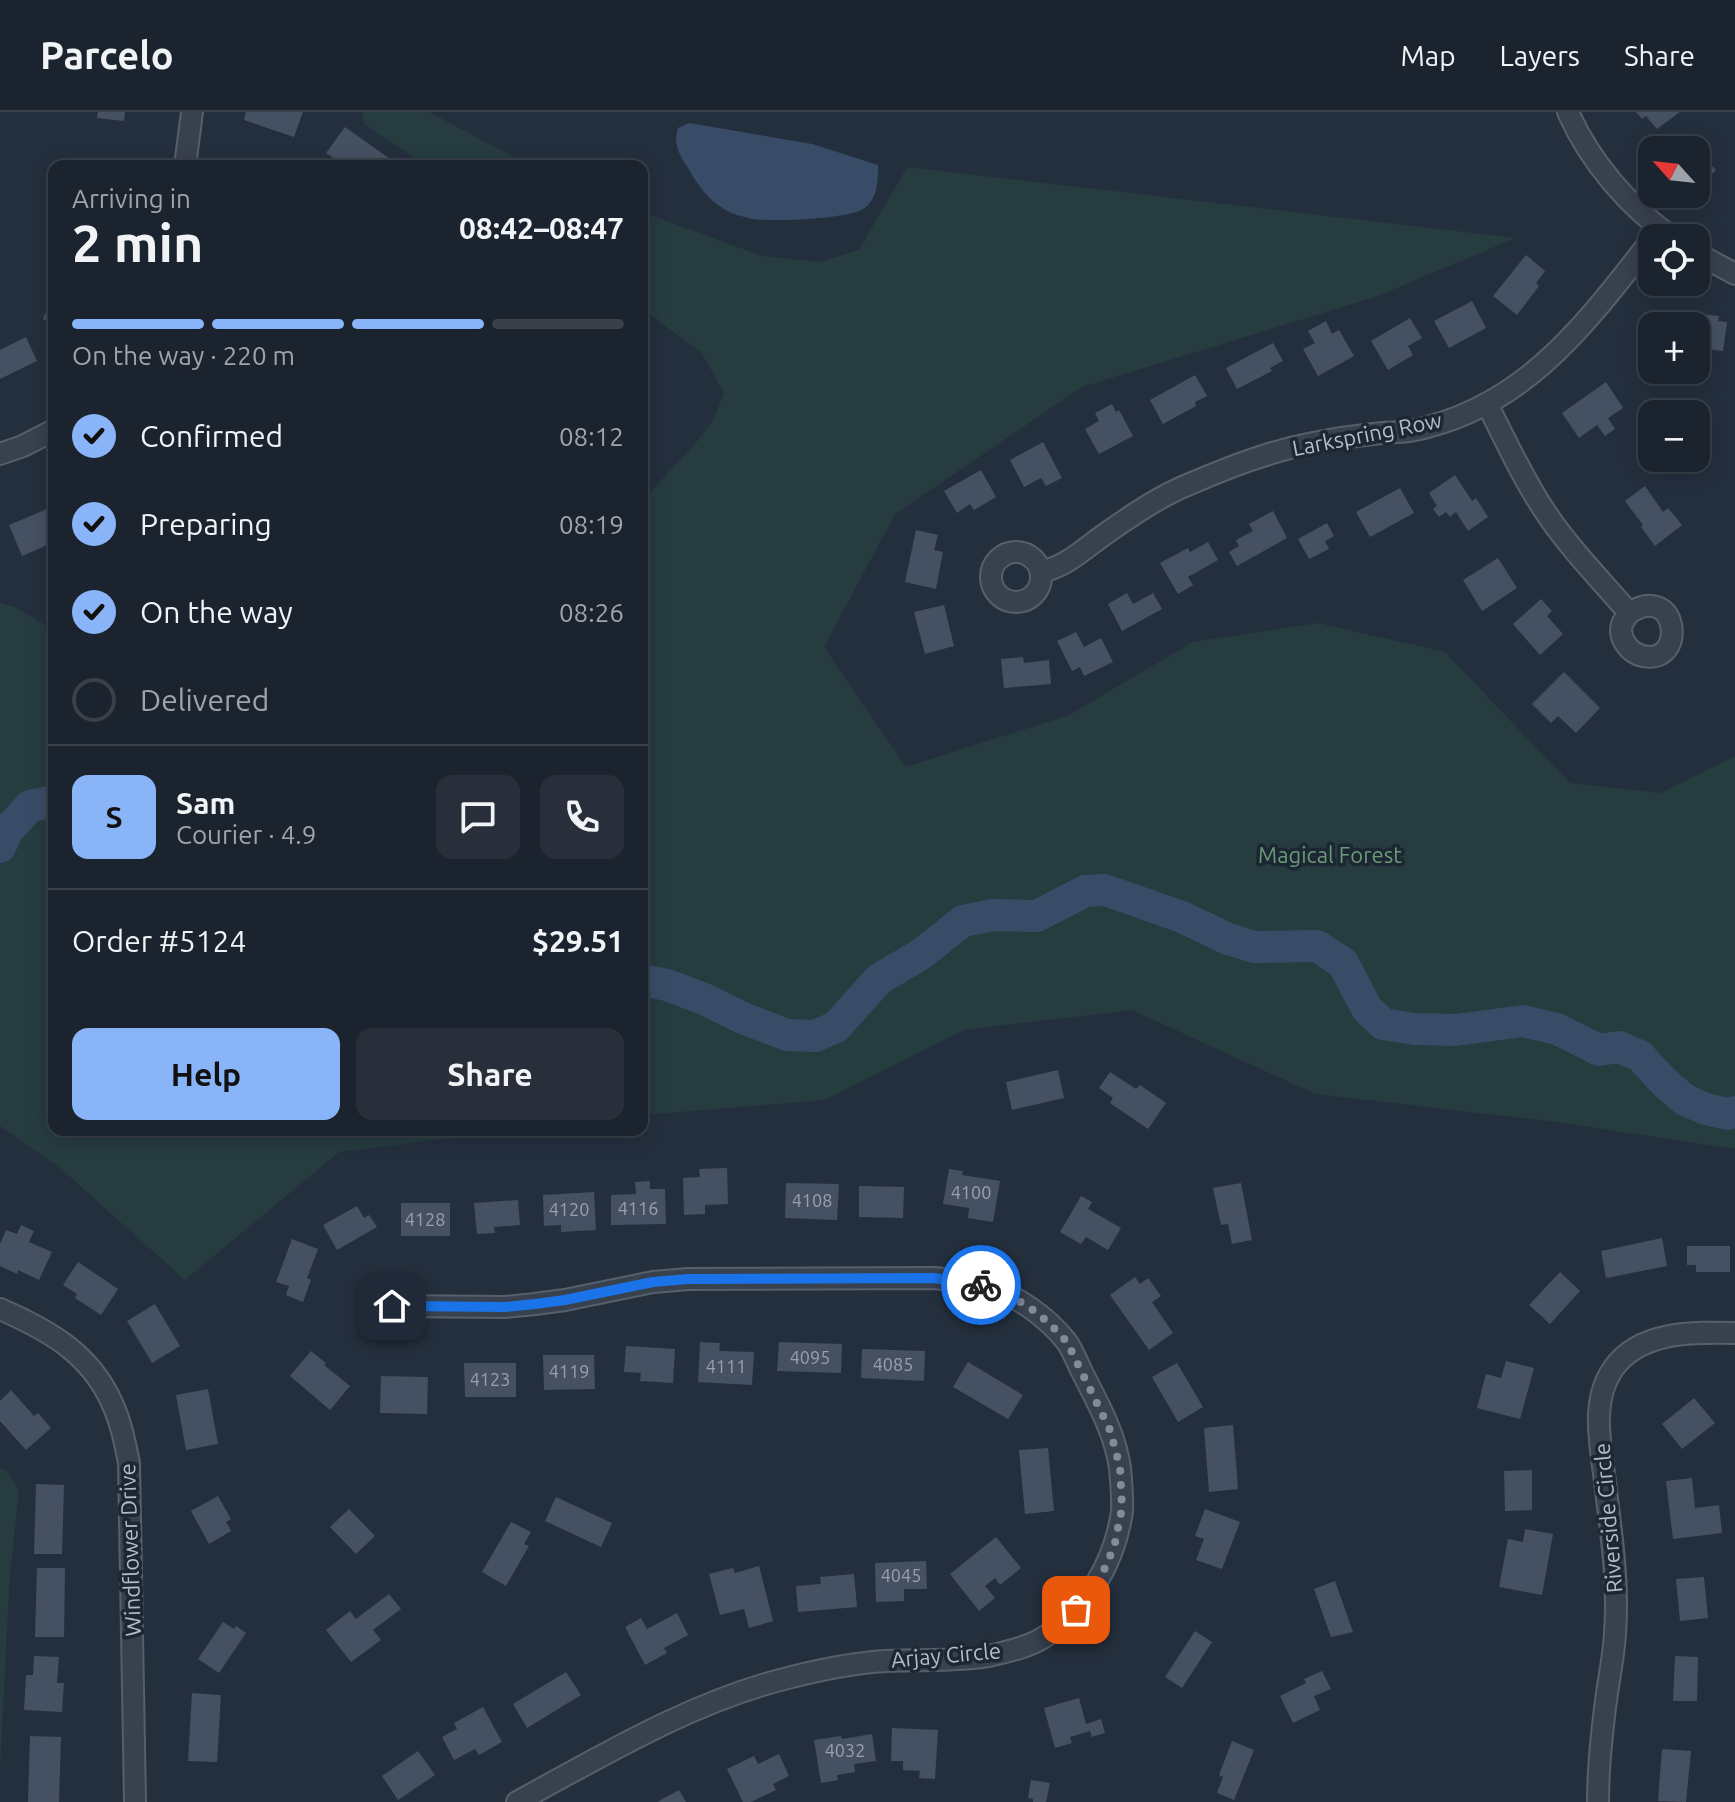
<!DOCTYPE html>
<html lang="en">
<head>
<meta charset="utf-8">
<style>
	body { margin:0; font-family:Ubuntu,sans-serif; background:#282f3a; color:#f1f3f6; height:100vh; display:flex; flex-direction:column; font-size:30px; white-space:nowrap }
	* { box-sizing:border-box; margin:0 }
	p { font-size:26px; color:#a0a4aa }
	.icon { flex:none; width:44px; height:44px; fill:none; stroke:currentColor; stroke-width:2; stroke-linecap:round; stroke-linejoin:round }
	.map { position:relative; flex:1; overflow:hidden }
	.details { position:absolute; left:48px; top:48px; width:600px; height:976px; display:flex; flex-direction:column; background:#1b232e; border-radius:16px; box-shadow:0 4px 20px #0003,0 0 0 2px #39404a }
	.details>* { flex:none }
	.needle { width:52px; rotate:297deg }
	.controls { position:absolute; left:1638px; top:24px; display:grid; gap:16px }
	.controls a { display:grid; place-items:center; width:72px; height:72px; border-radius:16px; background:#1b232e; box-shadow:0 4px 20px #0003,0 0 0 2px #39404a; font-size:40px }
	.pin { position:absolute; display:grid; place-items:center; width:68px; height:68px; color:#fff; margin:-34px; border-radius:16px; box-shadow:0 4px 12px #0006 }
	.courier { position:absolute; display:grid; place-items:center; width:80px; height:80px; margin:-40px; border:6px solid #1a73e8; border-radius:50%; background:#fff; color:#222; box-shadow:0 2px 10px #0007 }
	.headline em { font-style:normal; font-weight:600 }
	.headline div { display:flex; flex-direction:column-reverse }
	.headline { display:flex; align-items:center; justify-content:space-between; height:136px; padding:0 24px }
	h1 { font-size:52px; font-weight:600; line-height:60px }
	.bar { display:grid; grid-template-columns:repeat(4,1fr); gap:12px 8px; align-content:center; height:96px; padding:0 24px }
	.bar i { height:10px; border-radius:6px; background:#39404a }
	.bar .selected { background:#8ab4f8 }
	.bar p { grid-column:span 4 }
	.line { display:flex; align-items:center; gap:20px; padding:0 24px; border-top:2px solid #39404a }
	.line div { flex:1 }
	.round { display:grid; place-items:center; flex:none; width:84px; height:84px; border-radius:16px; background:#282f3a }
	ol { padding:0 24px; list-style:none }
	li { display:flex; align-items:center; gap:24px; height:88px }
	li p { margin-inline-start:auto }
	li .icon { padding:8px; border-radius:50%; background:#8ab4f8; color:#111; stroke-width:4 }
	li:last-child { color:#a0a4aa }
	li i { width:44px; height:44px; border:4px solid #39404a; border-radius:50% }
	.action { display:flex; gap:16px; margin-top:auto; padding:16px 24px }
	.action a { flex:1; height:92px; border-radius:16px; background:#8ab4f8; color:#111; font-size:32px; font-weight:600; line-height:92px; text-align:center }
	.action a+a { background:#282f3a; color:#f1f3f6 }
	header { display:flex; align-items:center; gap:48px; box-sizing:border-box; height:112px; padding:0 40px; background:#1b232e; border-bottom:2px solid #39404a }
	header strong { font-size:38px }
	nav { display:flex; gap:44px; margin-inline-start:auto; font-size:28px }
	.map>svg:first-child { display:block }
	.green { fill:#263c3f }
	.water { fill:#394c67 }
	.lines { fill:none; stroke-linecap:round; stroke-linejoin:round }
	.river { stroke:#394c67; stroke-width:32 }
	.building { fill:#455162 }
	.minor-casing { stroke:#565f6c; stroke-width:24 }
	.minor { stroke:#38414e; stroke-width:20 }
	.done { stroke:#828b98; stroke-width:8; stroke-dasharray:0 14.4 }
	.route { stroke:#1a73e8; stroke-width:10 }
	.labels { text-anchor:middle; stroke-width:7; stroke-linejoin:round; paint-order:stroke }
	.number-label { font-size:18px; fill:#98a1af }
	.street-label { font-size:22px; fill:#b4bcc9; stroke:#1d2633 }
	.park-label { font-size:22px; fill:#6b9a76; stroke:#1d2633 }
</style>
</head>
<body>
<header>
<strong>Parcelo</strong>
<nav><a>Map</a><a>Layers</a><a>Share</a></nav>
</header>
<div class="map">
<svg width="1735" height="1690" viewBox="0 0 1735 1690">
	<rect width="100%" height="100%" fill="#242f3e"/>
	<path class="green" d="M362,0H429L531,54H427L364,12Z
		M907,55L1516,126L1375,185L1082,275L895,402L824,535L906,655L1069,603L1193,530L1318,511L1445,540L1570,671L1660,681L1735,644V1037L1557,1010L1315,982L1132,898L964,918L825,988L642,1003V389L695,332L714,307L724,281L701,240L642,197V100L762,144L819,150L859,138Z
		M0,491L15,495L54,518V1018H518L339,1040L185,1168L59,1055L0,1014Z
		M0,1356L10,1362L19,1380L10,1461L0,1654Z"/>
	<path class="water" d="M689,11L812,32L878,53C878,68 878,88 863,97C848,107 771,110 753,107C744,105 731,102 724,97C707,87 697,72 688,56C679,42 673,32 678,16Z"/>
	<g class="lines">
		<path class="river" d="M0,735L8,718L30,694L54,689
			M642,868L667,873L704,887L745,907L787,923L815,924L836,915L879,867L920,843L963,809L993,803L1037,804L1085,779L1105,778L1182,805L1228,827L1254,835L1317,834L1343,851L1367,897L1383,912L1414,917L1456,918L1523,909L1557,917L1599,938L1619,935L1640,944L1664,970L1685,988L1706,997L1727,1002L1735,1000"/>
	</g>
	<path class="building" d="M98,0H125L124,9L97,6Z
		M246,0H303L294,25L244,8Z
		M1636,0H1680L1657,17L1646,4L1642,7Z
		M345,15L390,47L385,54H345L326,41Z
		M1687,29L1716,58L1698,76L1696,73V38H1666L1673,30L1679,36Z
		M1526,143L1545,159L1536,171L1539,174L1517,203L1493,184Z
		M54,181V212L43,207Z
		M1472,189L1486,216L1449,236L1434,209Z
		M1691,201L1719,204L1718,209L1727,210L1723,239L1696,236V214H1673L1674,203L1690,205Z
		M1410,206L1422,226L1408,234L1413,243L1388,258L1371,229Z
		M1326,209L1332,222L1339,218L1354,244L1318,264L1303,237L1315,231L1308,219Z
		M26,225L37,249L0,267V238Z
		M1273,231L1283,249L1270,256L1272,259L1237,277L1226,256Z
		M1195,263L1207,284L1195,290L1196,294L1163,312L1150,288Z
		M1606,270L1623,296L1608,306L1615,317L1605,324L1597,313L1579,326L1562,301Z
		M1112,292L1116,300L1119,298L1133,324L1099,342L1085,317L1099,309L1095,301Z
		M1043,330L1062,366L1046,374L1041,366L1024,375L1010,348Z
		M981,358L996,385L974,398L970,392L957,401L944,379Z
		M1455,363L1472,389L1476,386L1488,405L1468,419L1456,400L1450,405L1446,400L1439,405L1433,397L1437,394L1429,381Z
		M1645,374L1663,400L1668,396L1682,413L1655,434L1641,415L1643,413L1625,389Z
		M1400,376L1414,401L1370,425L1356,400Z
		M54,394V430L22,444L9,413Z
		M1273,399L1287,426L1237,454L1229,440L1239,434L1236,428L1253,419L1249,412Z
		M1327,411L1334,424L1325,429L1329,437L1309,447L1298,427Z
		M916,418L938,423L934,438L943,440L936,477L905,470Z
		M1208,430L1218,448L1188,465L1193,473L1178,482L1160,451L1188,436L1190,440Z
		M1498,446L1517,476L1482,499L1463,468Z
		M1127,481L1133,492L1153,481L1162,497L1122,519L1108,492Z
		M1541,487L1552,499L1547,504L1563,522L1540,543L1513,512Z
		M944,493L954,534L925,542L914,500Z
		M1076,520L1084,535L1101,526L1113,550L1084,564L1080,555L1072,559L1057,529Z
		M1023,545L1024,551L1049,548L1051,572L1004,576L1001,547Z
		M1564,560L1600,596L1576,621L1558,604L1551,611L1532,592Z
		M1058,958L1064,986L1012,998L1006,970Z
		M1110,960L1136,977L1140,973L1166,991L1148,1017L1110,991L1113,986L1099,976Z
		M727,1056L728,1092L705,1093V1102L684,1103L683,1066L700,1065L699,1057Z
		M949,1057L963,1059L962,1063L1000,1069L993,1110L968,1106L969,1096L943,1092Z
		M650,1069V1077H665L666,1112L611,1113V1083L636,1082L635,1070Z
		M786,1071L839,1072L837,1108L785,1106Z
		M1241,1071L1252,1128L1232,1132L1228,1112L1221,1113L1213,1076Z
		M859,1074L904,1075L903,1106L859,1105Z
		M594,1080L596,1118L561,1120V1113L544,1114L543,1083Z
		M1081,1084L1092,1090L1088,1097L1121,1116L1108,1138L1086,1125L1081,1132L1060,1120Z
		M518,1088L520,1113L494,1115L495,1121L477,1122L474,1091Z
		M401,1091H450V1124H401Z
		M357,1094L364,1106L369,1103L377,1115L337,1138L323,1113Z
		M21,1113L34,1119L29,1130L52,1140L39,1168L18,1158L17,1162L0,1154V1132L6,1118L17,1122Z
		M1662,1126L1667,1154L1606,1166L1601,1139Z
		M292,1127L318,1137L307,1166L311,1168L303,1190L286,1183L289,1174L276,1170Z
		M1687,1134H1730V1160H1696V1153H1687Z
		M78,1150L118,1177L101,1203L75,1186L77,1182L63,1173Z
		M1560,1160L1580,1179L1550,1212L1529,1193Z
		M1135,1165L1140,1172L1148,1166L1161,1184L1152,1190L1173,1221L1149,1238L1110,1183Z
		M155,1192L180,1234L152,1251L127,1209Z
		M700,1230L720,1231L719,1239L754,1240L752,1273L698,1270Z
		M779,1230L842,1232L841,1261L777,1259Z
		M626,1234L675,1237L673,1271L640,1269L641,1261L624,1260Z
		M862,1237L925,1239L924,1269L861,1266Z
		M311,1239L326,1251L324,1253L350,1274L330,1298L290,1264Z
		M543,1243H594L595,1277L544,1278Z
		M1506,1249L1534,1256L1520,1307L1477,1296L1486,1262L1501,1266Z
		M968,1250L1023,1283L1008,1307L953,1275Z
		M464,1251H516V1285H465Z
		M1177,1251L1203,1295L1178,1310L1152,1265Z
		M381,1264L428,1265L427,1302L380,1301Z
		M208,1277L218,1332L186,1338L176,1283Z
		M11,1278L34,1304L38,1301L51,1316L26,1338L0,1309V1289Z
		M1694,1286L1715,1311L1682,1337L1662,1312Z
		M1233,1313L1238,1377L1209,1380L1204,1316Z
		M1048,1336L1054,1399L1025,1402L1019,1338Z
		M1532,1358V1398L1505,1399L1504,1359Z
		M1692,1366L1695,1396L1719,1393L1722,1421L1673,1427L1666,1369Z
		M36,1372L64,1373L62,1442H34Z
		M218,1384L231,1407L226,1410L231,1419L209,1432L191,1399Z
		M556,1385L612,1411L601,1435L545,1409Z
		M349,1397L375,1424L356,1442L330,1415Z
		M1205,1397L1240,1410L1222,1457L1196,1448L1204,1427L1195,1424Z
		M511,1410L531,1420L524,1432L529,1434L506,1474L482,1460Z
		M1525,1417L1553,1422L1542,1483L1499,1475L1508,1427L1523,1430Z
		M996,1425L1021,1456L1000,1473L995,1466L985,1474L995,1486L979,1499L950,1462Z
		M926,1449L927,1477H904V1489L876,1490L875,1451Z
		M759,1454L773,1509L749,1516L744,1497L720,1503L709,1462L733,1456L735,1461Z
		M37,1456H65L64,1525H35Z
		M854,1462L857,1495L798,1500L796,1474L821,1472L820,1465Z
		M1704,1465L1708,1506L1680,1509L1676,1467Z
		M1335,1469L1353,1520L1331,1525L1314,1477Z
		M389,1482L401,1497L373,1518L381,1528L351,1550L326,1518L350,1499L356,1507Z
		M677,1501L688,1523L664,1536L667,1541L645,1553L625,1515L641,1506L647,1517Z
		M223,1510L234,1517L236,1514L246,1521L219,1561L198,1547Z
		M1195,1519L1212,1530L1182,1576L1165,1565Z
		M34,1544L59,1545L57,1571H64L62,1600L24,1598L26,1563H33Z
		M1675,1544L1698,1545L1697,1589H1673Z
		M1322,1559L1331,1577L1314,1584L1320,1598L1293,1611L1280,1584L1306,1571L1304,1567Z
		M566,1560L581,1583L527,1616L513,1592Z
		M192,1581L221,1583L217,1650L188,1649Z
		M1079,1586L1086,1612L1101,1607L1105,1621L1092,1625L1090,1619L1070,1625L1072,1631L1055,1636L1044,1596Z
		M483,1595L502,1630L479,1643L475,1637L454,1648L442,1625L457,1617L454,1611Z
		M892,1616L938,1618L935,1667L919,1666L920,1659L903,1658V1649H891Z
		M872,1622L876,1649L854,1652L855,1660L837,1663L838,1668L821,1671L814,1628L841,1624L842,1627Z
		M30,1624L61,1625L59,1690H28Z
		M1232,1629L1254,1638L1234,1688L1217,1681L1223,1665L1219,1663Z
		M1662,1637L1691,1639L1686,1690L1658,1689Z
		M418,1639L435,1663L398,1688L382,1664Z
		M779,1642L789,1664L773,1672L776,1678L751,1690H743L727,1657L754,1644L758,1652Z
		M1031,1668L1050,1671L1046,1690H1033V1687L1028,1686Z
		M679,1678L686,1690H657Z"/>
	<g class="lines">
		<g class="minor-casing">
			<path id="minor" d="M1568,0C1590,50 1629,95 1673,126
				M185,54L192,0
				M1696,141L1735,162
				M1487,292C1506,329 1523,367 1546,401C1570,437 1601,468 1629,501C1627,504 1624,508 1622,512C1618,526 1629,541 1643,544C1687,554 1679,469 1629,501
				M0,342L23,334L54,318
				M991 465a25 25 0 1 1 50 0a25 25 0 1 1-50 0Z
				M1041,460C1068,454 1086,435 1108,420C1135,401 1162,383 1192,371C1232,354 1271,339 1313,331C1333,327 1353,324 1373,322C1385,320 1398,321 1410,319C1524,297 1585,213 1652,127
				M392,1194L505,1195L535,1192L565,1188L653,1170L688,1167L934,1166C952,1168 971,1169 988,1174C1017,1184 1047,1205 1066,1229C1072,1237 1076,1247 1080,1256C1096,1288 1115,1320 1120,1356C1121,1369 1123,1386 1122,1399C1115,1450 1086,1500 1041,1527C1026,1536 1005,1540 989,1544C956,1550 920,1547 886,1549C850,1551 814,1559 780,1568C686,1593 602,1644 517,1690
				M0,1197C48,1218 90,1241 112,1291C121,1310 125,1331 129,1351L135,1690
				M1598,1690C1598,1653 1602,1618 1607,1581C1610,1561 1614,1541 1615,1521C1619,1471 1611,1420 1605,1370C1601,1334 1590,1290 1613,1257C1639,1219 1693,1220 1735,1221"/>
		</g>
		<use href="#minor" class="minor"/>
	</g>
	<g class="lines">
		<path class="done" d="M981,1173L1009,1183L1029,1195L1049,1211L1067,1230L1110,1318L1120,1355L1122,1396L1115,1431L1107,1452L1093,1478L1076,1498"/>
		<path class="route" d="M392,1194L505,1195L535,1192L565,1188L653,1170L688,1167L934,1166L981,1173"/>
	</g>
	<g class="labels">
		<g class="number-label">
			<text x="971" y="1087">4100</text>
			<text x="812" y="1095">4108</text>
			<text x="638" y="1103">4116</text>
			<text x="569" y="1104">4120</text>
			<text x="425" y="1114">4128</text>
			<text x="810" y="1252">4095</text>
			<text x="893" y="1259">4085</text>
			<text x="726" y="1261">4111</text>
			<text x="569" y="1266">4119</text>
			<text x="490" y="1274">4123</text>
			<text x="901" y="1470">4045</text>
			<text x="845" y="1645">4032</text>
		</g>
		<g class="street-label">
			<text transform="translate(1367 322) rotate(-11)" y="8">Larkspring Row</text>
			<text transform="translate(1608 1406) rotate(-95)" y="8">Riverside Circle</text>
			<text transform="translate(130 1438) rotate(-92)" y="8">Windflower Drive</text>
			<text transform="translate(946 1543) rotate(-5)" y="8">Arjay Circle</text>
		</g>
		<g class="park-label">
			<text x="1330" y="751">Magical Forest</text>
		</g>
	</g>
</svg>
<div class="controls">
<a><svg class="needle" viewBox="-14 -14 28 28"><path d="M0-13l5 13h-10z" fill="#e53935"/><path d="M0 13l5-13h-10z" fill="#a0a4aa"/></svg></a>
<a><svg class="icon" aria-label="locate" viewBox="0 0 24 24"><circle cx="12" cy="12" r="6"/><path d="M12 2v4M12 18v4M2 12h4M18 12h4"/></svg></a>
<a>+</a>
<a>−</a>
</div>
<div class="pin" style="left:1076px;top:1498px;background:#ea580c"><svg class="icon" aria-label="bag" viewBox="0 0 24 24"><path d="M5 8h14l-1 12H6zM9 8a3 3 0 0 1 6 0"/></svg></div>
<div class="pin" style="left:392px;top:1194px;background:#1f2937"><svg class="icon" aria-label="home" viewBox="0 0 24 24"><path d="M3 11l9-7 9 7M6 9v11h12V9"/></svg></div>
<div class="courier" style="left:981px;top:1173px"><svg class="icon" aria-label="bike" viewBox="0 0 24 24"><circle cx="6" cy="16" r="4"/><circle cx="18" cy="16" r="4"/><path d="M6 16l4-8h5l3 8M10 8l3 8H6M13 5h3"/></svg></div>
<section class="details">
<div class="headline"><div><h1>2 min</h1><p>Arriving in</p></div><em>08:42–08:47</em></div>
<div class="bar"><i class="selected"></i><i class="selected"></i><i class="selected"></i><i></i><p>On the way · 220 m</p></div>
<ol>
<li><svg class="icon" aria-label="check" viewBox="0 0 24 24"><path d="M5 12l5 5 9-10"/></svg>Confirmed<p>08:12</p></li>
<li><svg class="icon" aria-label="check" viewBox="0 0 24 24"><path d="M5 12l5 5 9-10"/></svg>Preparing<p>08:19</p></li>
<li><svg class="icon" aria-label="check" viewBox="0 0 24 24"><path d="M5 12l5 5 9-10"/></svg>On the way<p>08:26</p></li>
<li><i></i>Delivered</li>
</ol>
<div class="line" style="height:144px"><b class="round" style="background:#8ab4f8;color:#111">S</b><div><b>Sam</b><p>Courier · 4.9</p></div><a class="round"><svg class="icon" aria-label="chat" viewBox="0 0 24 24"><path d="M4 5h16v11H9l-5 4z"/></svg></a><a class="round"><svg class="icon" aria-label="phone" viewBox="0 0 24 24"><path d="M5 4h4l2 5-3 2q2 4 5 5l2-3 5 2v4C11 20 4 13 5 4z"/></svg></a></div>
<div class="line" style="height:104px"><div>Order #5124</div><b>$29.51</b></div>
<div class="action"><a>Help</a><a>Share</a></div>
</section>
</div>
</body>
</html>
